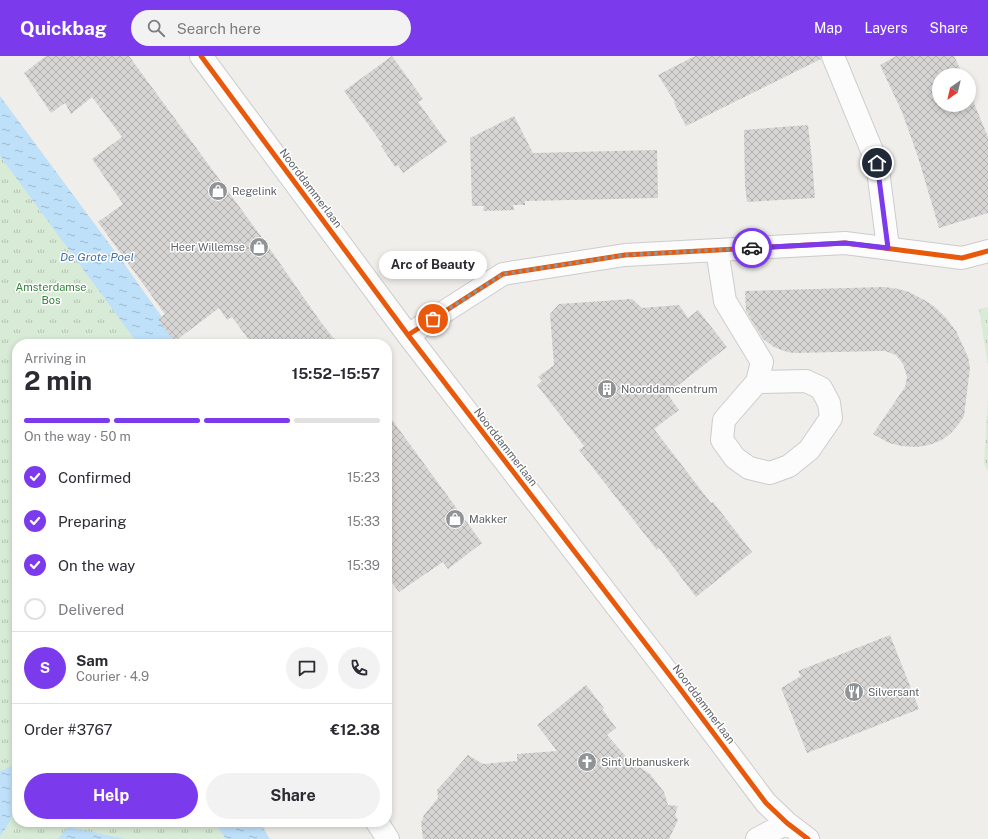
<!DOCTYPE html>
<html lang="en">
<head>
<meta charset="utf-8">
<style>
	body { margin:0; font-family:"Public Sans",sans-serif; background:#f2f2f3; color:#2b2b33; height:100vh; display:flex; flex-direction:column; font-size:15px; white-space:nowrap }
	* { box-sizing:border-box; margin:0 }
	p { font-size:13px; color:#7c7c81 }
	.icon { flex:none; width:22px; height:22px; fill:none; stroke:currentColor; stroke-width:2; stroke-linecap:round; stroke-linejoin:round }
	.map { position:relative; flex:1; overflow:hidden }
	.drawer { position:absolute; left:12px; top:283px; width:380px; height:488px; display:flex; flex-direction:column; background:#fff; border-radius:16px; box-shadow:0 2px 6px #0003 }
	.drawer>* { flex:none }
	.needle { width:26px; rotate:214deg }
	.tools { position:absolute; left:932px; top:12px; display:grid; gap:8px }
	.tools a { display:grid; place-items:center; width:44px; height:44px; border-radius:50%; background:#fff; box-shadow:0 2px 6px #0003; font-size:20px }
	.pin { position:absolute; display:grid; place-items:center; width:34px; height:34px; color:#fff; margin:-17px; border:2px solid #fff; border-radius:50%; box-shadow:0 1px 4px #0007 }
	.courier { position:absolute; display:grid; place-items:center; width:40px; height:40px; margin:-20px; border:3px solid #7c3aed; border-radius:50%; background:#fff; color:#222; box-shadow:0 1px 5px #0007 }
	.bubble { position:absolute; height:28px; border-radius:14px; background:#fff; box-shadow:0 2px 6px #0003; font-size:13px; font-weight:700; line-height:28px; text-align:center }
	.summary em { font-style:normal; font-weight:700 }
	.summary div { display:flex; flex-direction:column-reverse }
	.summary { display:flex; align-items:center; justify-content:space-between; height:68px; padding:0 12px }
	h1 { font-size:26px; font-weight:700; line-height:30px }
	.bar { display:grid; grid-template-columns:repeat(4,1fr); gap:6px 4px; align-content:center; height:48px; padding:0 12px }
	.bar i { height:5px; border-radius:3px; background:#e1e1e2 }
	.bar .on { background:#7c3aed }
	.bar p { grid-column:span 4 }
	.line { display:flex; align-items:center; gap:10px; padding:0 12px; border-top:1px solid #e1e1e2 }
	.line div { flex:1 }
	.round { display:grid; place-items:center; flex:none; width:42px; height:42px; border-radius:21px; background:#f2f2f3 }
	ol { padding:0 12px; list-style:none }
	li { display:flex; align-items:center; gap:12px; height:44px }
	li p { margin-inline-start:auto }
	li .icon { padding:4px; border-radius:50%; background:#7c3aed; color:#fff; stroke-width:4 }
	li:last-child { color:#7c7c81 }
	li i { width:22px; height:22px; border:2px solid #e1e1e2; border-radius:50% }
	.action { display:flex; gap:8px; margin-top:auto; padding:8px 12px }
	.action a { flex:1; height:46px; border-radius:24px; background:#7c3aed; color:#fff; font-size:16px; font-weight:700; line-height:46px; text-align:center }
	.action a+a { background:#f2f2f3; color:#2b2b33 }
	header { display:flex; align-items:center; gap:24px; box-sizing:border-box; height:56px; padding:0 20px; background:#7c3aed; color:#fff }
	header strong { font-size:19px }
	nav { display:flex; gap:22px; margin-inline-start:auto; font-size:14px }
	.search { width:280px; height:36px; background:#f2f2f3; display:flex; align-items:center; gap:10px; box-sizing:border-box; padding:0 14px; border-radius:22px; color:#7c7c81; font-size:15px }
	.map>svg:first-child { display:block }
	.park { fill:url(#park-tufts) }
	.water { fill:url(#water-ripples) }
	.building { fill:url(#building-cross-hatch) }
	.lines { fill:none; stroke-linecap:round; stroke-linejoin:round }
	.minor-casing { stroke:#cbcccc; stroke-width:24 }
	.minor { stroke:#fdfcfc; stroke-width:22 }
	.cycleway-casing { stroke:#fff; stroke-width:8 }
	.cycleway { stroke:#e8590c; stroke-width:5 }
	.done { stroke:#919496; stroke-width:4; stroke-dasharray:0 7.2 }
	.route { stroke:#7c3aed; stroke-width:5 }
	.labels { text-anchor:middle; stroke-width:3; stroke-linejoin:round; paint-order:stroke }
	.street-label { font-size:11px; fill:#5f6368; stroke:#fff }
	.poi-label { font-size:11px; fill:#5f6368; stroke:#fff; text-anchor:start }
	.park-label { font-size:11px; fill:#348238; stroke:#fff }
	.water-label { font-size:12px; font-style:italic; fill:#4174aa; stroke:#fff }
</style>
</head>
<body>
<header>
<strong>Quickbag</strong>
<div class="search"><svg class="icon" aria-label="search" viewBox="0 0 24 24"><circle cx="10" cy="10" r="6"/><path d="M15 15l6 6"/></svg>Search here</div>
<nav><a>Map</a><a>Layers</a><a>Share</a></nav>
</header>
<div class="map">
<svg width="988" height="783" viewBox="0 0 988 783">
	<defs>
		<pattern id="park-tufts" width="24" height="20" patternUnits="userSpaceOnUse"><rect width="24" height="20" fill="#d8ebd6"/><path d="M3 7l-1-3M5 7V3M7 7l1-3M15 17l-1-3M17 17v-4M19 17l1-3" fill="none" stroke="#b2c2b1"/></pattern>
		<pattern id="water-ripples" width="26" height="14" patternUnits="userSpaceOnUse"><rect width="26" height="14" fill="#bfe0f9"/><path d="M2 4q2-2 4 0t4 0M15 11q2-2 4 0t4 0" fill="none" stroke="#9eb9cd"/></pattern>
		<pattern id="building-cross-hatch" width="8" height="8" patternUnits="userSpaceOnUse"><rect width="8" height="8" fill="#d6d5d3"/><path d="M0 0l8 8M0 8l8-8" fill="none" stroke="#b1b0af"/></pattern>
	</defs>
	<rect width="100%" height="100%" fill="#efeeea"/>
	<path class="park" d="M0,77L147,288H17V766H263L268,783H0Z
		M988,251V310L979,253Z
		M988,340V415L984,408Z"/>
	<path class="water" d="M0,40L125,209L181,288H138L0,100Z
		M17,702C17,731 20,757 0,780V715L12,710Z
		M214,766H259L270,783H226Z
		M68,771L125,783H58Z"/>
	<path class="building" d="M46,0H129L263,183L320,265L338,288H252L232,261L227,264L219,252L174,286L158,263L165,258L98,166L123,148L92,103L122,81L92,41L71,58L65,47L51,57L24,17Z
		M392,0L423,43L418,46L447,86L403,117L398,109L395,111L381,90L383,89L344,35Z
		M695,0H821V3L686,70L674,47L675,46L658,19Z
		M896,0H954L963,19H939V49H969V35L988,81V157L939,172L918,101L902,56L880,9Z
		M514,60L533,97L657,94L658,142L525,145V149H513L514,154L483,155L484,150H472L470,82Z
		M808,69L812,104L815,142L747,146L745,129L744,74Z
		M884,231L899,233L909,236L928,246L936,252L947,263L956,275L968,301L970,312L964,360L958,369L951,377L942,384L929,389L917,391L902,390L889,387L873,378L905,331L907,321L905,314L903,308L896,299L885,295H878L795,297L787,296L774,291L763,283L746,255L745,235Z
		M632,243L642,252L679,249L688,262L698,254L727,291L667,338L679,354L654,373L711,447L713,446L752,496L696,541L659,492L657,494L579,394L584,390L537,329L542,325L538,321L554,309L550,258L559,248Z
		M387,357L482,487L448,513L443,506L399,536L387,520Z
		M890,579L919,653L807,697L781,632L801,620L798,615Z
		M586,629L604,652L602,653L616,672L607,679L629,704L650,718L664,736L668,749L678,750L675,759L678,764L669,783H423L421,767L424,759L438,742L437,734L468,699L483,708L517,705V698L557,695L537,669Z"/>
	<g class="lines">
		<g class="minor-casing">
			<path id="minor" d="M201,0L408,279L678,630L766,747L787,767L808,783
				M833,0L877,107L888,191
				M717,194L725,245L762,306L757,326L724,364L722,384L735,402L749,412L770,417L789,410L809,394L831,362L829,347L821,332L806,325L757,326
				M408,279L503,218L625,199L845,187L962,202L988,195
				M377,766L388,783
				M757,783L787,767"/>
		</g>
		<use href="#minor" class="minor"/>
		<g class="cycleway-casing">
			<path id="cycleway" d="M201,0L408,279L678,630L766,747L787,767L808,783
				M408,279L503,218L625,199L845,187L962,202L988,195"/>
		</g>
		<use href="#cycleway" class="cycleway"/>
	</g>
	<g class="lines">
		<path class="done" d="M433,263L503,218L625,199L752,192"/>
		<path class="route" d="M752,192L845,187L888,192L877,107"/>
	</g>
	<defs>
		<g id="shop-disc" transform="scale(1)"><circle r="9.5" fill="#919496" stroke="#fff"/><path d="M-5-2.5h2.3a2.7 3.5 0 0 1 5.4 0H5L5.5 6h-11ZM-1.5-2.5h3a1.5 2.3 0 0 0-3 0Z" fill="#fff"/></g>
		<g id="building-disc" transform="scale(1)"><circle r="9.5" fill="#919496" stroke="#fff"/><path d="M-4-6H4V6H1V3H-1V6H-4ZM-2.5-4.3h1.7v1.8h-1.7ZM.8-4.3h1.7v1.8H.8ZM-2.5-1h1.7V.8h-1.7ZM.8-1h1.7V.8H.8Z" fill="#fff"/></g>
		<g id="restaurant-disc" transform="scale(1)"><circle r="9.5" fill="#919496" stroke="#fff"/><path d="M-5-6h1v4h1v-4h1v4h1v-4h1v5L-1.5 .5V6h-2V.5L-5-1ZM5-6V6H3V1.5H1.5Q1.5-4 5-6Z" fill="#fff"/></g>
		<g id="church-disc" transform="scale(1)"><circle r="9.5" fill="#919496" stroke="#fff"/><path d="M-1.2-6h2.4v3.5h3.3v2.4h-3.3V6h-2.4V-.1h-3.3v-2.4h3.3Z" fill="#fff"/></g>
	</defs>
	<g fill-rule="evenodd">
		<use href="#shop-disc" x="218" y="135"/>
		<use href="#shop-disc" x="259" y="191"/>
		<use href="#building-disc" x="607" y="333"/>
		<use href="#shop-disc" x="455" y="463"/>
		<use href="#restaurant-disc" x="854" y="636"/>
		<use href="#church-disc" x="587" y="706"/>
	</g>
	<g class="labels">
		<g class="street-label">
			<text transform="translate(311 132) rotate(53)" y="4">Noorddammerlaan</text>
			<text transform="translate(506 391) rotate(52)" y="4">Noorddammerlaan</text>
			<text transform="translate(704 648) rotate(53)" y="4">Noorddammerlaan</text>
		</g>
		<g class="poi-label">
			<text x="232" y="139">Regelink</text>
			<text x="245" y="195" text-anchor="end">Heer Willemse</text>
			<text x="621" y="337">Noorddamcentrum</text>
			<text x="469" y="467">Makker</text>
			<text x="868" y="640">Silversant</text>
			<text x="601" y="710">Sint Urbanuskerk</text>
		</g>
		<g class="park-label">
			<text x="51" y="235">Amsterdamse<tspan x="51" dy="13">Bos</tspan></text>
		</g>
		<g class="water-label">
			<text x="97" y="205">De Grote Poel</text>
		</g>
	</g>
</svg>
<div class="tools">
<a><svg class="needle" viewBox="-14 -14 28 28"><path d="M0-13l5 13h-10z" fill="#e53935"/><path d="M0 13l5-13h-10z" fill="#7c7c81"/></svg></a>
</div>
<div class="pin" style="left:433px;top:263px;background:#ea580c"><svg class="icon" aria-label="bag" viewBox="0 0 24 24"><path d="M5 8h14l-1 12H6zM9 8a3 3 0 0 1 6 0"/></svg></div>
<div class="pin" style="left:877px;top:107px;background:#1f2937"><svg class="icon" aria-label="home" viewBox="0 0 24 24"><path d="M3 11l9-7 9 7M6 9v11h12V9"/></svg></div>
<div class="courier" style="left:752px;top:192px"><svg class="icon" aria-label="car" viewBox="0 0 24 24"><path d="M5 17H2v-5l4-1 3-4h7l3 4 3 1v5h-3M9 17h6M6 11h13"/><circle cx="7" cy="17" r="2"/><circle cx="17" cy="17" r="2"/></svg></div>
<div class="bubble" style="left:379px;top:195px;width:108px">Arc of Beauty</div>
<section class="drawer">
<div class="summary"><div><h1>2 min</h1><p>Arriving in</p></div><em>15:52–15:57</em></div>
<div class="bar"><i class="on"></i><i class="on"></i><i class="on"></i><i></i><p>On the way · 50 m</p></div>
<ol>
<li><svg class="icon" aria-label="check" viewBox="0 0 24 24"><path d="M5 12l5 5 9-10"/></svg>Confirmed<p>15:23</p></li>
<li><svg class="icon" aria-label="check" viewBox="0 0 24 24"><path d="M5 12l5 5 9-10"/></svg>Preparing<p>15:33</p></li>
<li><svg class="icon" aria-label="check" viewBox="0 0 24 24"><path d="M5 12l5 5 9-10"/></svg>On the way<p>15:39</p></li>
<li><i></i>Delivered</li>
</ol>
<div class="line" style="height:72px"><b class="round" style="background:#7c3aed;color:#fff">S</b><div><b>Sam</b><p>Courier · 4.9</p></div><a class="round"><svg class="icon" aria-label="chat" viewBox="0 0 24 24"><path d="M4 5h16v11H9l-5 4z"/></svg></a><a class="round"><svg class="icon" aria-label="phone" viewBox="0 0 24 24"><path d="M5 4h4l2 5-3 2q2 4 5 5l2-3 5 2v4C11 20 4 13 5 4z"/></svg></a></div>
<div class="line" style="height:52px"><div>Order #3767</div><b>€12.38</b></div>
<div class="action"><a>Help</a><a>Share</a></div>
</section>
</div>
</body>
</html>
